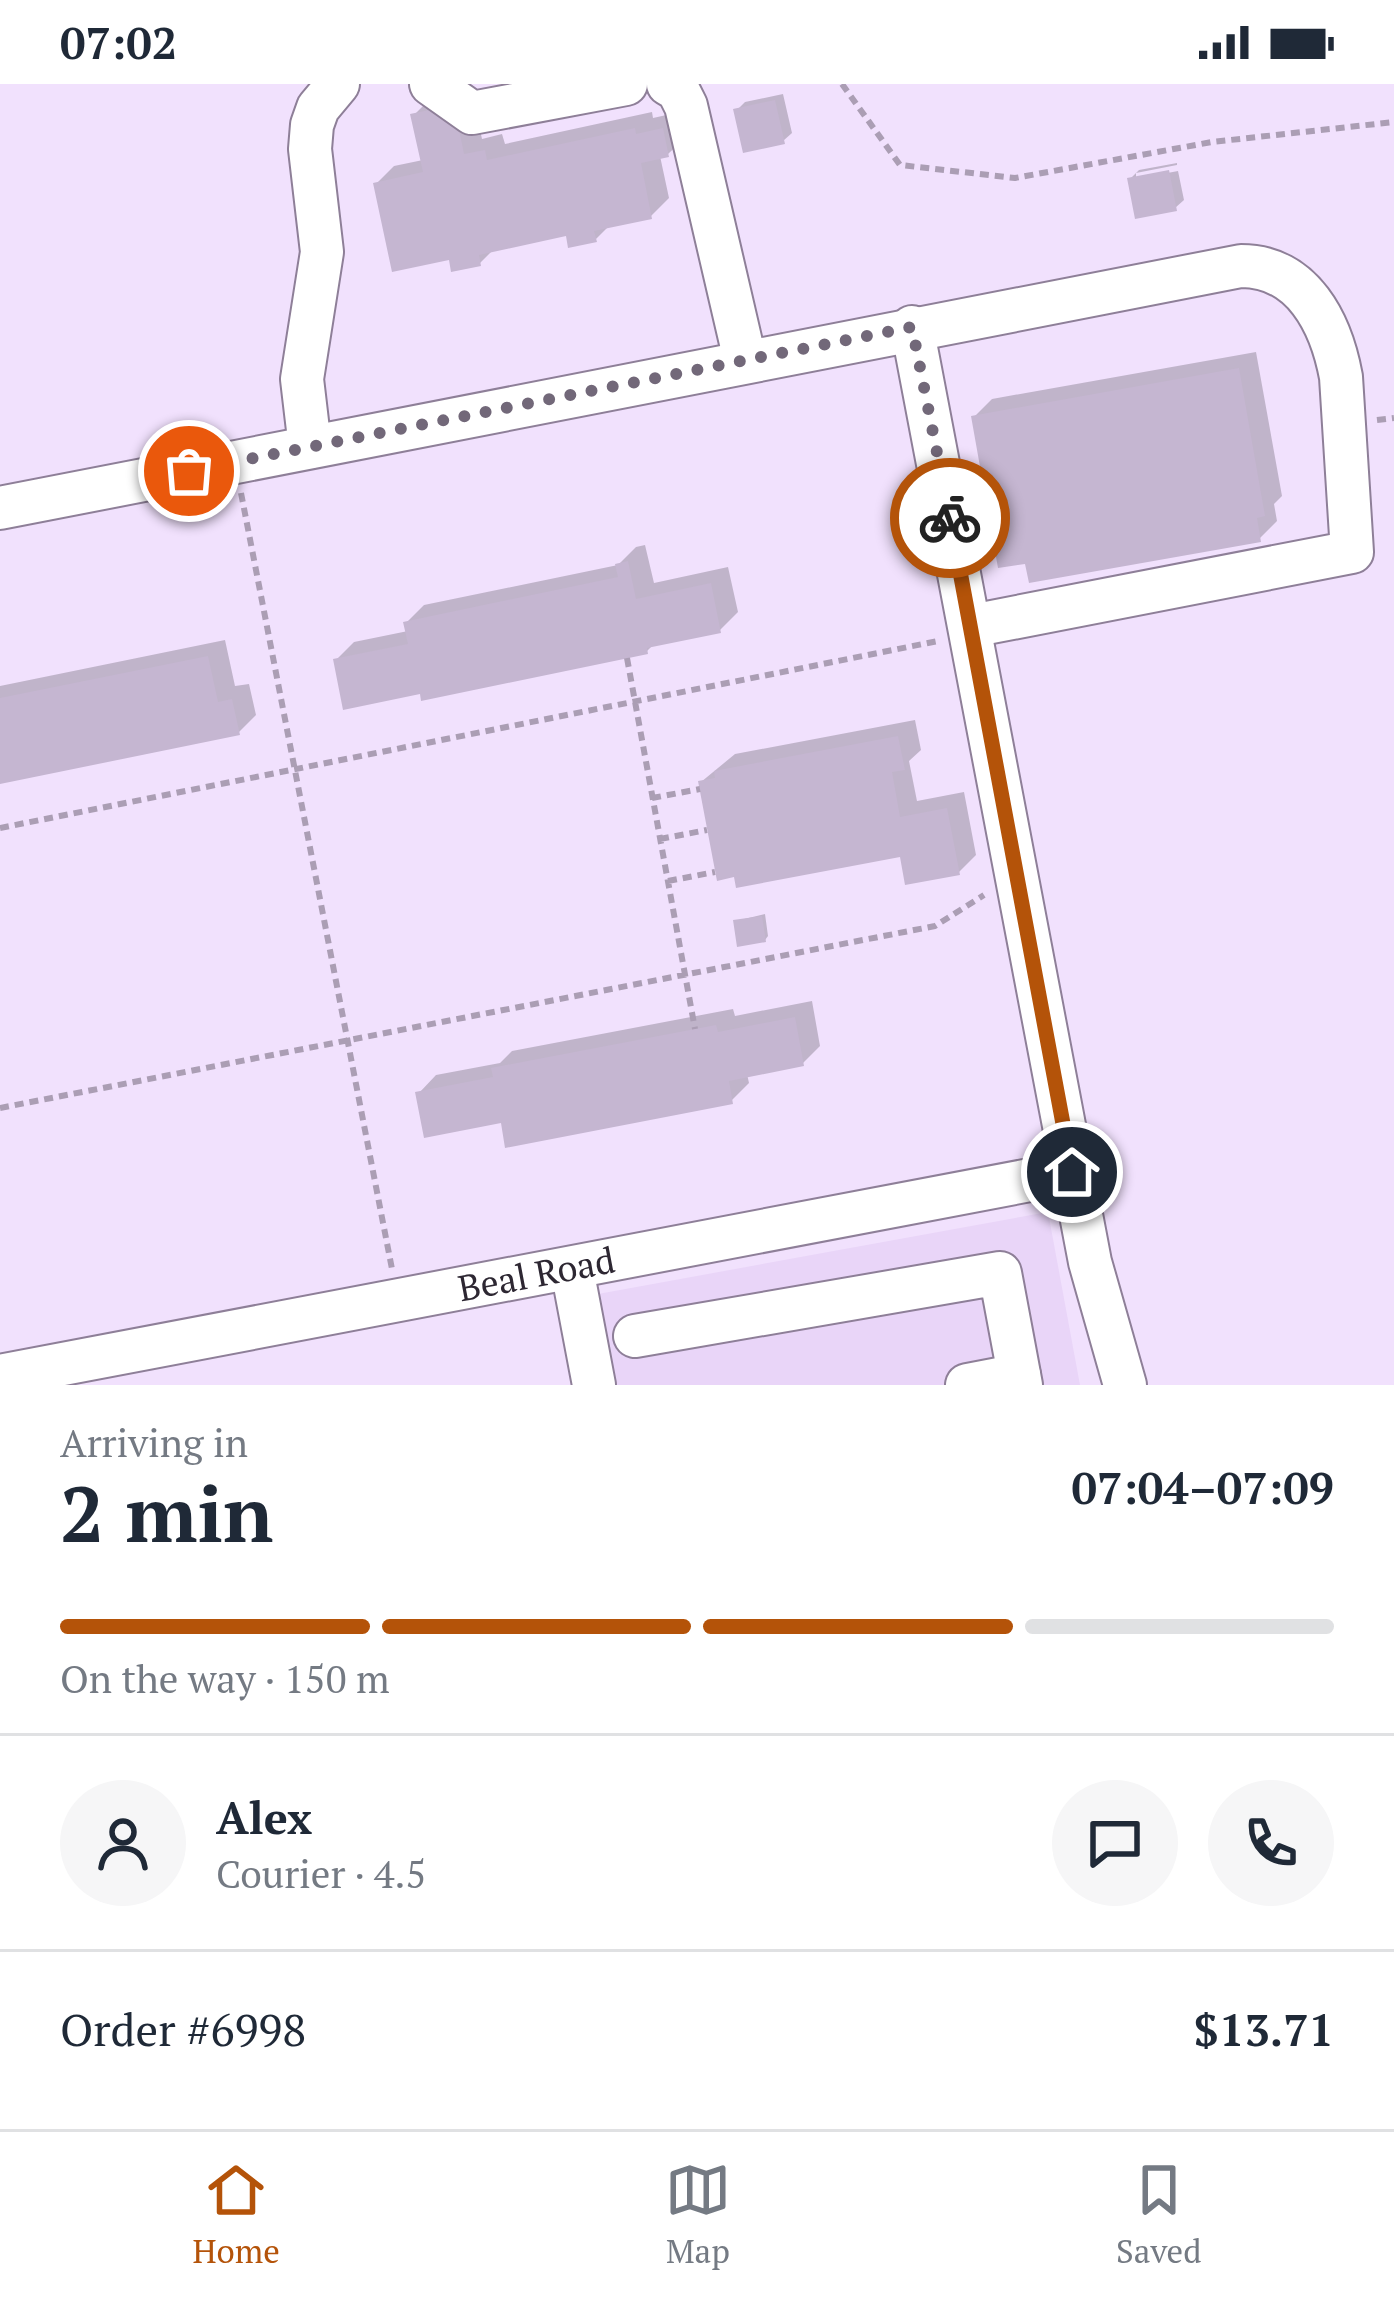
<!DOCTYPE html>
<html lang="en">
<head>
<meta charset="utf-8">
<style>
	body { margin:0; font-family:"PT Serif",serif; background:#f6f6f7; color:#1f2937; height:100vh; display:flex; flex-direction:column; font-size:45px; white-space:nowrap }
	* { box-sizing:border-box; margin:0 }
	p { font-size:39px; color:#747a83 }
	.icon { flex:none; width:66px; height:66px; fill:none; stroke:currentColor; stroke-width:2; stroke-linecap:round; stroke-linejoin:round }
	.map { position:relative; height:1301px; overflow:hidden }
	.sheet { display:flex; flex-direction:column; background:#fff; flex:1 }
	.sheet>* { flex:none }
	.pin { position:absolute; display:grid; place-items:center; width:102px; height:102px; color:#fff; margin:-51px; border:6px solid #fff; border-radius:50%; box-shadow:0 3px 12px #0007 }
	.courier { position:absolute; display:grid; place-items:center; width:120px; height:120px; margin:-60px; border:9px solid #b45309; border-radius:50%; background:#fff; color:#222; box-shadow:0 3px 15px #0007 }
	.overview em { font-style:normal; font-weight:700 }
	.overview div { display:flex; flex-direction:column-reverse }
	.overview { display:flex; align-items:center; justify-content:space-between; height:204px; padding:0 60px }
	h1 { font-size:78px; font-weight:700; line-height:90px }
	.bar { display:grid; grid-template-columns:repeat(4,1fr); gap:18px 12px; align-content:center; height:144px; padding:0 60px }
	.bar i { height:15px; border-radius:9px; background:#e0e1e3 }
	.bar .selected { background:#b45309 }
	.bar p { grid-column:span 4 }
	.line { display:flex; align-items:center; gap:30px; padding:0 60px; border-top:3px solid #e0e1e3 }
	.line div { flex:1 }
	.round { display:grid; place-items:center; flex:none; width:126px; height:126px; border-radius:63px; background:#f6f6f7 }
	.status { display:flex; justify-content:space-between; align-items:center; height:84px; padding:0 60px; background:#fff; direction:ltr }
	.status svg { height:33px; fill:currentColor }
	.tabs { display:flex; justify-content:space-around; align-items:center; height:168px; border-top:3px solid #e0e1e3; background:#fff; font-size:33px; color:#747a83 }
	.tabs a { display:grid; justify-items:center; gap:6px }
	.tabs .selected { color:#b45309 }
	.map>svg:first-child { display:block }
	.built { fill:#e9d5f8 }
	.shadow { fill:#0003 }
	.building { fill:#c5b6d1 }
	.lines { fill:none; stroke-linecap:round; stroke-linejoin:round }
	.minor-casing { stroke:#8e7f98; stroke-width:46 }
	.path { stroke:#ab9eb4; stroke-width:6; stroke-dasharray:9 6; stroke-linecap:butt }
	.minor { stroke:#fff; stroke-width:42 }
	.done { stroke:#726879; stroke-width:12; stroke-dasharray:0 21.6 }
	.route { stroke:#b45309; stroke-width:15 }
	.labels { text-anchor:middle; stroke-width:10; stroke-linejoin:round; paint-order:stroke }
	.street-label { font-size:36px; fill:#2d2732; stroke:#f1e1fd }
</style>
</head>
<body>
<div class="status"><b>07:02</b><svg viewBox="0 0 49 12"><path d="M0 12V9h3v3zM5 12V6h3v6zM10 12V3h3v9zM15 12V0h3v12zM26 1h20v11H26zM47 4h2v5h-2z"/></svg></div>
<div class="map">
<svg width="1394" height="1301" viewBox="0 0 1394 1301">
	<rect width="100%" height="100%" fill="#f1e1fd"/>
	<path class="built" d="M1048,1128L1080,1301H604L587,1212Z"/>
	<path class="shadow" d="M471,5L482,55L502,50L505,60L652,28L653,34L680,28L686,53L668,70L660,72L669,114L651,132L611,140L595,156L568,149L494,165L480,179L451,173L376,100L394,82L423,76L414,31L431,14Z
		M783,10L792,49L783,57L737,26L745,18Z
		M1177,79V81L1136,89L1139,86Z
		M1178,87L1184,116L1175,124L1130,95L1136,89V95Z
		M1256,268L1282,412L1274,420L1277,437L1259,455L974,333L992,315Z
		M645,461L654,499L728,483L738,528L720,546L654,560L647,567L422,607L336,576L354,558L408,547L406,539L424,521L618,481L636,463Z
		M225,556L235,602L249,600L256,631L238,649L0,697V602Z
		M915,636L921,666L909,677L917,717L964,708L976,771L959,788L701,698L735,670Z
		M765,830L768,852L765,856L736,837Z
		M812,917L820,962L803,979L747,990L749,999L731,1017L503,1036L419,1009L436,991L500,979L512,967L733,925L735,932Z"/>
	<path class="building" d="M775,16L785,60L743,69L733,25Z
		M454,21L464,70L485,66L487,76L635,44L636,50L663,44L669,73L641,79L652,135L594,147L597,158L568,164L566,152L479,171L481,182L451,188L449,176L392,188L373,99L423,88L410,30Z
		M1169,86L1177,127L1135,135L1127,94Z
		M1239,284L1265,432L1257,434L1261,458L1029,499L1025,480L998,484L971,332Z
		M628,477L636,515L711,499L721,549L647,564L648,570L421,617L420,610L343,626L333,575L408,560L403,538L618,493L615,480Z
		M208,572L218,618L232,615L240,651L0,700V614Z
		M898,652L905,686L892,688L900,733L947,724L960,791L905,801L900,773L736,804L734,793L717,797L698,697L715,694L714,687Z
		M762,832L766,858L737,863L733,836Z
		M795,933L804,982L729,997L733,1020L505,1064L501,1039L424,1054L415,1008L493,993L491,984L716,941L718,948Z"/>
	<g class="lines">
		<g class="minor-casing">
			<g id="minor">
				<path d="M431,0L472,29L626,0"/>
				<path d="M668,0L678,6L686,22L745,276"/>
				<path d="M912,243L1090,1178L1125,1301"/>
				<path d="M310,363L302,295L322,168L310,65L312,41L318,24L338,0"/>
				<path d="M0,424L1241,182C1303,182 1331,239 1341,293L1352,468L971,542"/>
				<path d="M572,1185L594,1301"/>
				<path d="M635,1252L1000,1189L1021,1301"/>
				<path id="s1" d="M0,1292L1072,1088"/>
				<path d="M967,1301L1019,1291"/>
			</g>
		</g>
		<path class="path" d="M842,0L900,81L1015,94L1212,58L1394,38
			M1377,336L1394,334
			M241,409L392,1185
			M627,574L695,945
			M652,714L700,705
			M0,744L938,557
			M660,755L707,746
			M668,797L715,788
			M0,1024L935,842L984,811"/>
		<use href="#minor" class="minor"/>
	</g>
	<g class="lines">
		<path class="done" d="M189,387L912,243L950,434"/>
		<path class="route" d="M950,434L1072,1088"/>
	</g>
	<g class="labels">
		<g class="street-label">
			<text dy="13" stroke="none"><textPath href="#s1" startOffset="546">Beal Road</textPath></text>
		</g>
	</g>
</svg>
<div class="pin" style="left:189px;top:387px;background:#ea580c"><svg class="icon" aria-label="bag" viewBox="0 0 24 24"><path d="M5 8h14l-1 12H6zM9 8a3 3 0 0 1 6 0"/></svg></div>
<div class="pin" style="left:1072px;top:1088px;background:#1f2937"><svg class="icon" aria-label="home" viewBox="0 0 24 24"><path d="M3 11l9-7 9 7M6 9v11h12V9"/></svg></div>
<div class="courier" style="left:950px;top:434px"><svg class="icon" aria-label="bike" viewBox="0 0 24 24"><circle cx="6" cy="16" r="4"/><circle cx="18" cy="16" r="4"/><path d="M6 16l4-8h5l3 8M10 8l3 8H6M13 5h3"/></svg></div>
</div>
<section class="sheet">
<div class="overview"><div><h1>2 min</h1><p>Arriving in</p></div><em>07:04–07:09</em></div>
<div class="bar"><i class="selected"></i><i class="selected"></i><i class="selected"></i><i></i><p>On the way · 150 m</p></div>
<div class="line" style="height:216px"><a class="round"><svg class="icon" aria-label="person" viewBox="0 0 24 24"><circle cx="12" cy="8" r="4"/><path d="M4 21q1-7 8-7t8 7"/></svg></a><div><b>Alex</b><p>Courier · 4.5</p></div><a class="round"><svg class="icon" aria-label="chat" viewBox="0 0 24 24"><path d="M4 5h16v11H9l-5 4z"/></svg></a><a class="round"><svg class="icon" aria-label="phone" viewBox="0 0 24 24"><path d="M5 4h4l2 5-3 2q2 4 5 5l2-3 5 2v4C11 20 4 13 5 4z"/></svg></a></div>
<div class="line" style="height:156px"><div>Order #6998</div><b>$13.71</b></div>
</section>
<nav class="tabs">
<a class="selected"><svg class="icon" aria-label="home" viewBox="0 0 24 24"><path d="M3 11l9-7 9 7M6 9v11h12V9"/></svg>Home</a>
<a><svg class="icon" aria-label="map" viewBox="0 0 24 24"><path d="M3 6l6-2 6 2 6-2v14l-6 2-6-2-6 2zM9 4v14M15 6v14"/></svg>Map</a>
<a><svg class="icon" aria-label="saved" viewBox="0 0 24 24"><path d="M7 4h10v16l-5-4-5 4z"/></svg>Saved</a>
</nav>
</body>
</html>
